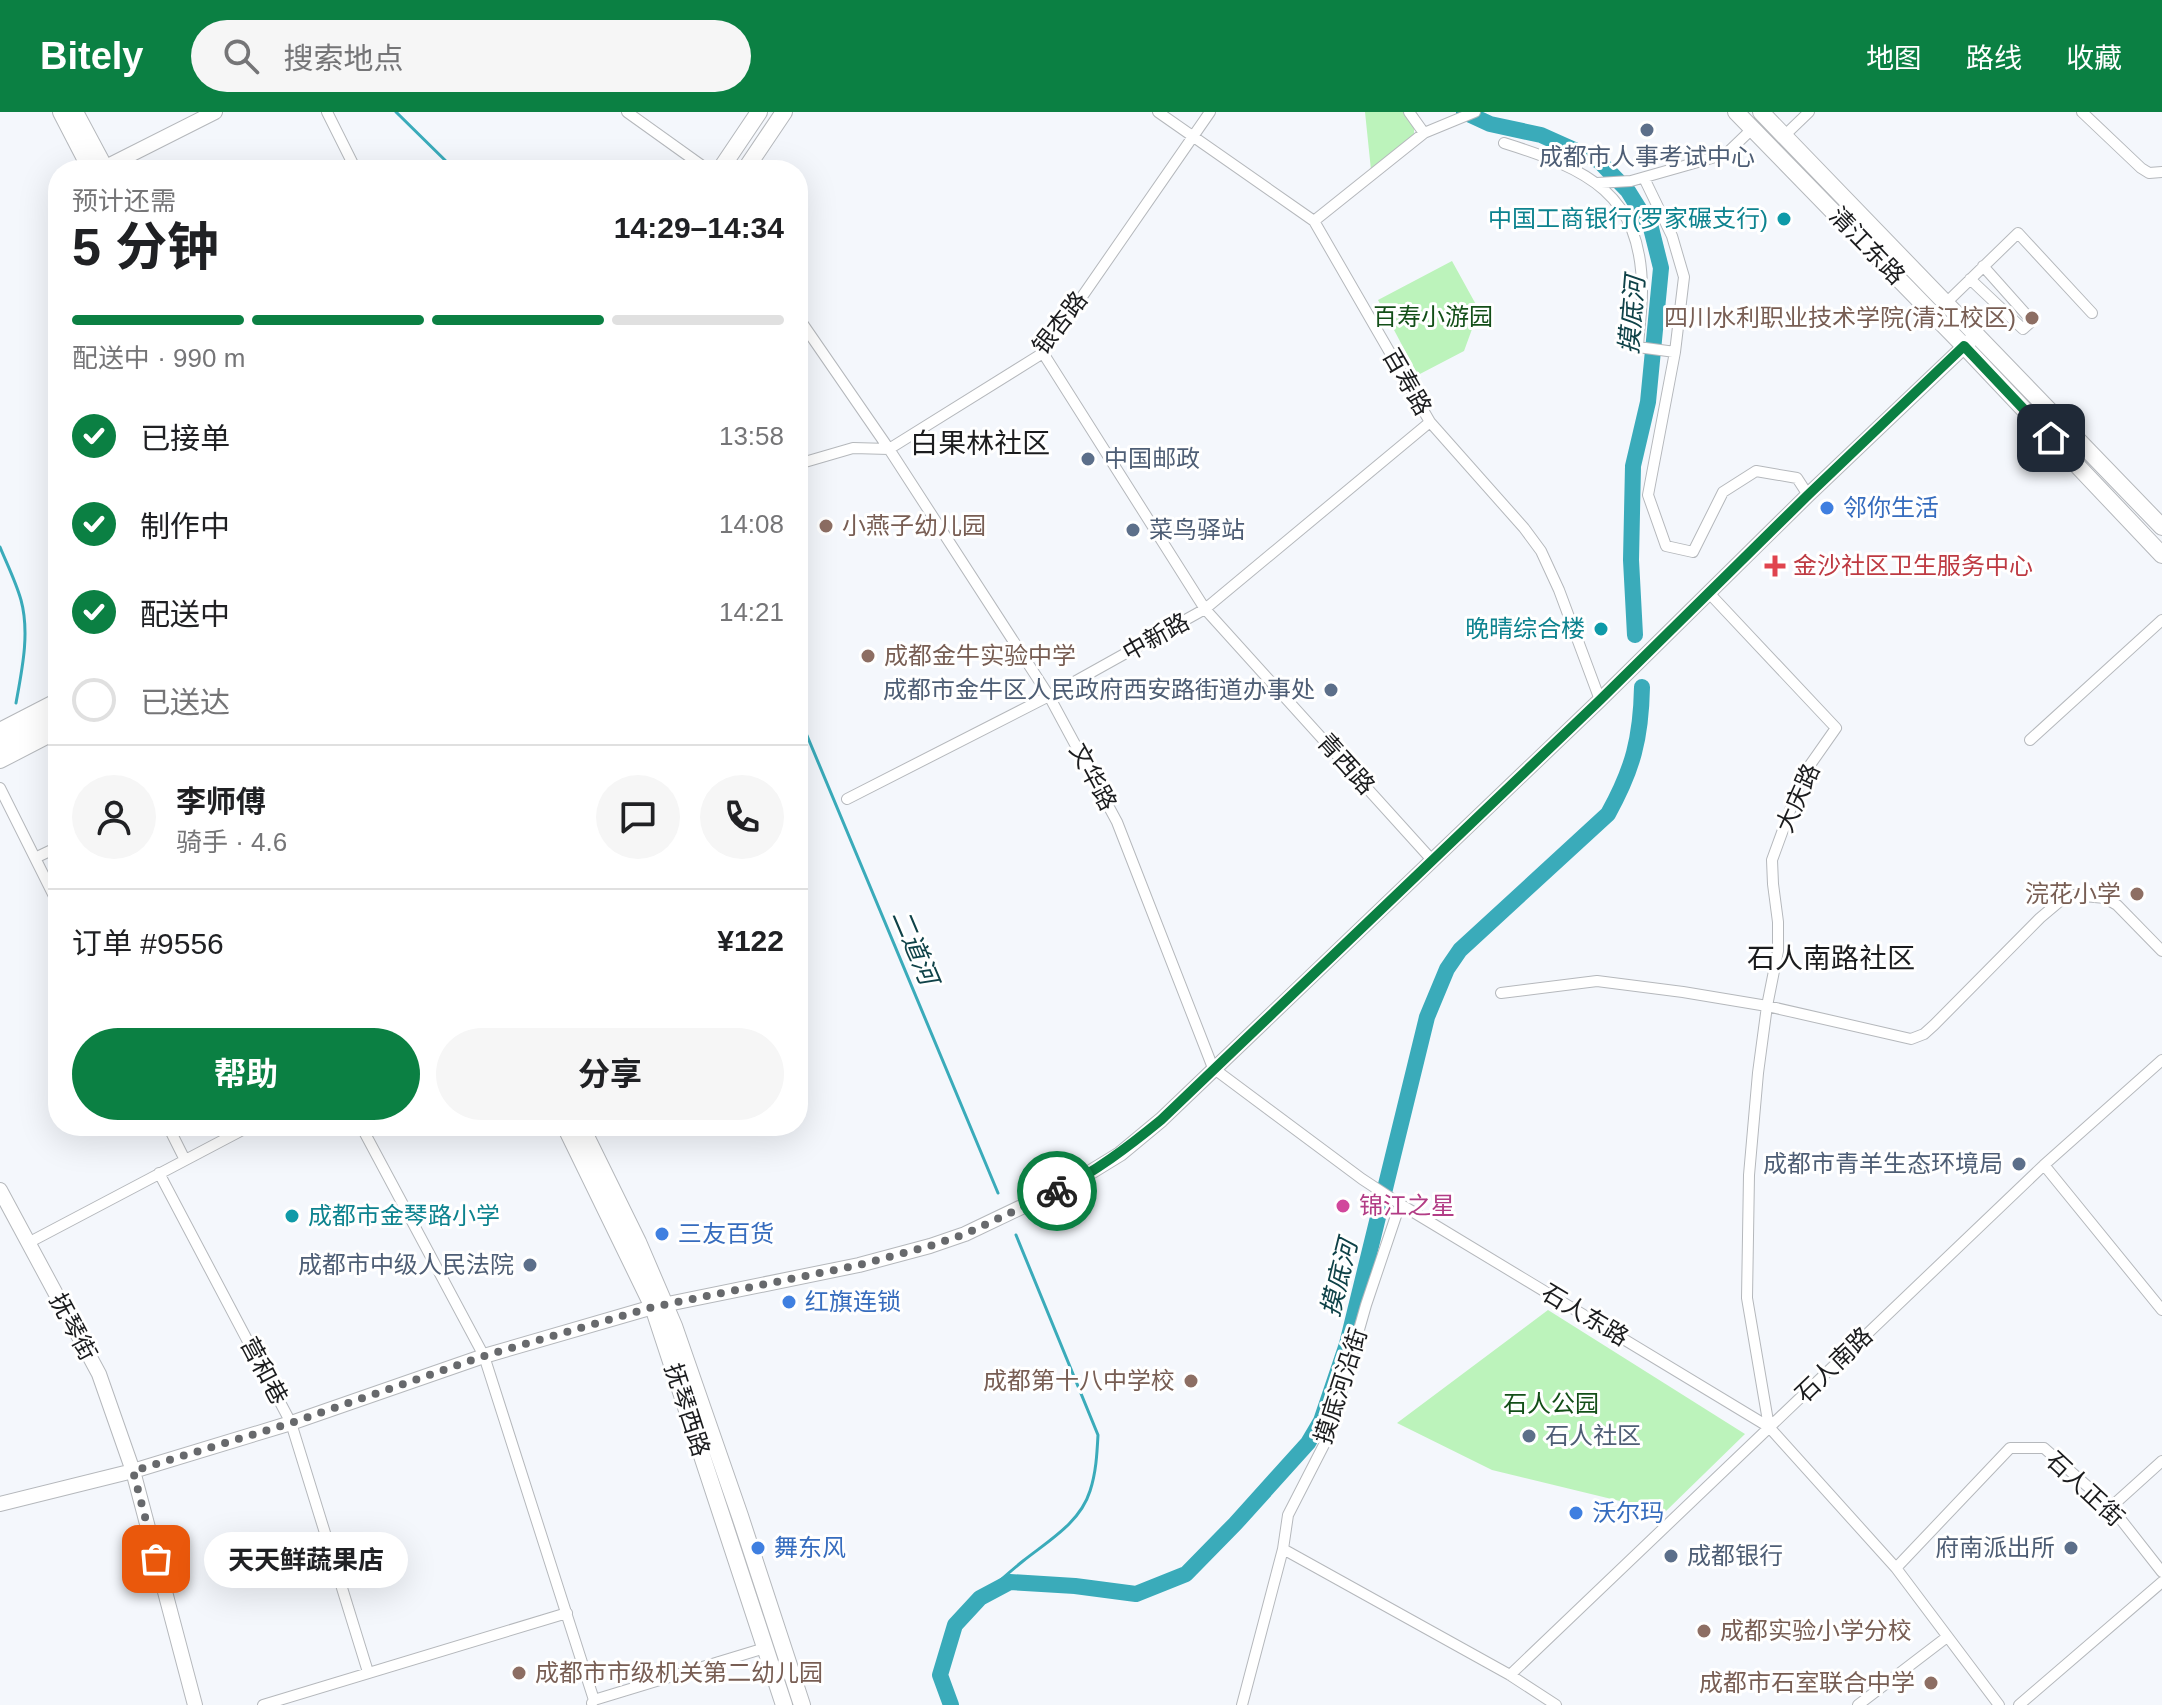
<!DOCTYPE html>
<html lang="zh">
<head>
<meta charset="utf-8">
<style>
	body { margin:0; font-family:Helvetica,"Noto Sans SC",sans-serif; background:#f6f6f6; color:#202124; height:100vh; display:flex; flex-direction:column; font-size:30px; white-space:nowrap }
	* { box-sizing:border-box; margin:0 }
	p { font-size:26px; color:#757577 }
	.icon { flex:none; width:44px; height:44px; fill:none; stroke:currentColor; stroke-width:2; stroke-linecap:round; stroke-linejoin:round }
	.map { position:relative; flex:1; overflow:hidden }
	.panel { position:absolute; left:48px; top:48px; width:760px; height:976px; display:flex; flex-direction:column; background:#fff; border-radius:32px; box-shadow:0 8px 32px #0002 }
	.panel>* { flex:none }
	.pin { position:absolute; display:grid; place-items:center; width:68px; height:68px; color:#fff; margin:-34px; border-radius:16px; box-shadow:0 4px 12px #0006 }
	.courier { position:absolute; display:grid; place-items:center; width:80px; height:80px; margin:-40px; border:6px solid #0b8043; border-radius:50%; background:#fff; color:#222; box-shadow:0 2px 10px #0007 }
	.bubble { position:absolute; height:56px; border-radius:28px; background:#fff; box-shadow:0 8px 32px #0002; font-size:26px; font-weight:700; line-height:56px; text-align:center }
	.overview em { font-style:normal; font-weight:700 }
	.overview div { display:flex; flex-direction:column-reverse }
	.overview { display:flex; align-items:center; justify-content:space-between; height:136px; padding:0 24px }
	h1 { font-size:52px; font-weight:700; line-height:60px }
	.bar { display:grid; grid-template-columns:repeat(4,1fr); gap:12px 8px; align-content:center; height:96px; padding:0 24px }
	.bar i { height:10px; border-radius:6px; background:#e0e0e0 }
	.bar .current { background:#0b8043 }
	.bar p { grid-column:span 4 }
	.line { display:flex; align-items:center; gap:20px; padding:0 24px; border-top:2px solid #e0e0e0 }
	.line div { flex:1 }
	.round { display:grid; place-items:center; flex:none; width:84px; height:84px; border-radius:42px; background:#f6f6f6 }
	ol { padding:0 24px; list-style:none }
	li { display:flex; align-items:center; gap:24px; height:88px }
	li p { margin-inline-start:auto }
	li .icon { padding:8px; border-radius:50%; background:#0b8043; color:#fff; stroke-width:4 }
	li:last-child { color:#757577 }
	li i { width:44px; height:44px; border:4px solid #e0e0e0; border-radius:50% }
	.button { display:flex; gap:16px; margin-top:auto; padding:16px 24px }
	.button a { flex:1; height:92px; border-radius:48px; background:#0b8043; color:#fff; font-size:32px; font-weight:700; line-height:92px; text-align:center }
	.button a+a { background:#f6f6f6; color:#202124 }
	header { display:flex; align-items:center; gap:48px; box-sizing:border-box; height:112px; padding:0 40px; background:#0b8043; color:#fff }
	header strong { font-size:38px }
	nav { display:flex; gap:44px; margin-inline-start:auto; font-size:28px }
	.search { width:560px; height:72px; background:#f6f6f6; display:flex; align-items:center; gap:20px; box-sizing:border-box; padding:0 28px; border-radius:44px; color:#757577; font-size:30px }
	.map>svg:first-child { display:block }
	.green { fill:#bcf3bb }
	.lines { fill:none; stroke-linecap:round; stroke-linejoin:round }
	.stream { stroke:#3aabba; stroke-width:3 }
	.river { stroke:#3aabba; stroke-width:16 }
	.street-casing { stroke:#b5b8bc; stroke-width:12 }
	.secondary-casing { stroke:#b5b8bc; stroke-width:16 }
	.primary-casing { stroke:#b5b8bc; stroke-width:18 }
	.street { stroke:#fff; stroke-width:10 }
	.secondary { stroke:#fff; stroke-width:14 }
	.primary { stroke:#fff; stroke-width:16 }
	.done { stroke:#67696c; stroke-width:8; stroke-dasharray:0 14.4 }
	.route { stroke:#0b8043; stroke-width:10 }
	.service-dot { fill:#5c6f8a; stroke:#fff; stroke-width:3 }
	.culture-dot { fill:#0f9aa8; stroke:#fff; stroke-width:3 }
	.education-dot { fill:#8d6e63; stroke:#fff; stroke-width:3 }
	.shop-dot { fill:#3f7fe0; stroke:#fff; stroke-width:3 }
	.health-dot { fill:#e0444e; stroke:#fff; stroke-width:3 }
	.hotel-dot { fill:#d1479c; stroke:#fff; stroke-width:3 }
	.labels { text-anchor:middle; stroke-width:6; stroke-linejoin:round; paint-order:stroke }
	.service-label { font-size:24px; fill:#4e5e75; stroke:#fff; text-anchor:start }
	.culture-label { font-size:24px; fill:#0d838f; stroke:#fff; text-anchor:end }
	.street-label { font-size:24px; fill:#1b1c1e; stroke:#fff }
	.park-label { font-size:24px; fill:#134f18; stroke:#fff }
	.education-label { font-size:24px; fill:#785e54; stroke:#fff; text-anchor:end }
	.shop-label { font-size:24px; fill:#366cbe; stroke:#fff; text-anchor:start }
	.health-label { font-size:24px; fill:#be3a42; stroke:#fff; text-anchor:start }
	.hotel-label { font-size:24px; fill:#b23c85; stroke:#fff; text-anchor:start }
	.water-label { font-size:26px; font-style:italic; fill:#0f4248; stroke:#fff }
	.quarter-label { font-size:28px; fill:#1b1c1e; stroke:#fff }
</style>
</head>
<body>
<header>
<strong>Bitely</strong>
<div class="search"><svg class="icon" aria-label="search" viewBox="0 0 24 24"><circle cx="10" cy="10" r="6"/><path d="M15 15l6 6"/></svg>搜索地点</div>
<nav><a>地图</a><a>路线</a><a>收藏</a></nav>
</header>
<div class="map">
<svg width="2162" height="1593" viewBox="0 0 2162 1593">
	<rect width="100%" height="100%" fill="#f4f7fc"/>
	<path class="green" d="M1365,0H1403L1414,13V22L1371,58Z
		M1452,149L1479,198L1464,239L1418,263L1378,188Z
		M1548,1198L1745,1322L1665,1400L1492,1358L1397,1311Z"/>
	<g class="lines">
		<path class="stream" d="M396,0L455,58
			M0,435C7,452 16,470 21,488C30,521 22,558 16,591
			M798,602L998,1081
			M980,1486C994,1474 1008,1461 1023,1449C1048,1429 1080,1411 1090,1379C1096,1361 1097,1342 1098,1323L1016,1123"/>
		<path class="river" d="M1464,0L1490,12L1541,23L1599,49L1628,79L1651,116L1661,156L1648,290L1633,354L1631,448L1635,523
			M951,1593L940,1563L955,1513L980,1486L1010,1470L1075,1474L1136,1482L1186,1462L1235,1412L1308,1331L1321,1309L1347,1232L1427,905L1447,857L1460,838L1608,702C1633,657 1641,626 1642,575"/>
		<g class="street-casing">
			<path id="street" d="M327,0L356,58
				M627,0L708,58
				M1158,0L1314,109L1430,310L1524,416L1541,439L1559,478L1600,588
				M1409,0L1424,21
				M2082,0L2141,56L2149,61L2162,60
				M1784,24L1809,0
				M1504,31C1587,57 1642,81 1642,179C1642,198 1639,217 1638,235L1675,240
				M1644,66L1672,124L1684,165L1675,240L1648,383L1666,434L1693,440L1723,380L1756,359L1797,366L1808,383
				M1597,71L1631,69L1726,42L1752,17
				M1314,109L1424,21L1475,0
				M1970,167L2023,217L2032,209L1983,154
				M1947,190L2018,121L2092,201
				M798,205L889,337L1049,584L1117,710L1213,956L1362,1067L1400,1092L1769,1315L1896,1456L1999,1593
				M1043,241L1205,497L1432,748
				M798,352L853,336L889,337L1043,241L1210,0
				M1709,481L1836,616L1803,663L1772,748L1773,772L1778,810V839L1767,894L1758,961L1749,1063L1747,1186L1769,1315
				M2030,628L2162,508
				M0,676L58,792
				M847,687L1049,584L1205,497L1430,310
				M35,746L58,735
				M1501,881L1597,869L1683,880L1767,894L1911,927L1924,922L1934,913L2040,806L2059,790L2074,783L2105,786L2117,793L2162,839
				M168,1014L185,1048
				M361,1014L484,1244L594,1588
				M2044,1053L2162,1198
				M159,1061L291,1311L368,1560
				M28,1131L250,1014
				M2111,1395L2162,1349
				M1283,1437L1510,1563L1556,1593
				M1896,1456L2010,1336H2044L2111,1395L2162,1460
				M1510,1563L2044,1053L2162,948
				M592,1591L594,1588L765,1536
				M263,1593L567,1501
				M1242,1593L1283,1437L1288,1403L1329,1323L1366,1193L1400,1092
				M1858,1593L1947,1525
				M2019,1593L2162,1470"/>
		</g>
		<g class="secondary-casing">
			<path id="secondary" d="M100,58L215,0
				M0,1078L99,1262L133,1359L195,1593
				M0,1392L133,1359L291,1311L484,1244L653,1195L859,1153L930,1134L965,1122L1076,1069L1120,1042L1161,1008L1600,588L1808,383L1971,228"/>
		</g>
		<g class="primary-casing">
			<path id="primary" d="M61,0L91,58
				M75,0L106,58
				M1736,0L1964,234L2162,443
				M1761,0L2162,415
				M720,58L759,0
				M745,58L784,0
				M0,619L58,589
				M0,633L58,603
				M0,648L58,618
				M565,1014L653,1195L784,1593
				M581,1014L638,1130L674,1214L740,1404L802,1593"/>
		</g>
		<use href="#street" class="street"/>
		<use href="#secondary" class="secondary"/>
		<use href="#primary" class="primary"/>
	</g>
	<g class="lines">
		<path class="done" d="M156,1447L133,1359L291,1311L484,1244L653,1195L859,1153L930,1134L965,1122L1057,1079"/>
		<path class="route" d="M1057,1079C1095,1060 1128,1035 1161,1008L1600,588L1808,383L1964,234L2051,326"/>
	</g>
	<g class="service-dot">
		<circle cx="1647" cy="18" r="8"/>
		<circle cx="1088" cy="347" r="8"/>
		<circle cx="1133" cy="418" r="8"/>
		<circle cx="1331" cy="578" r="8"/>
		<circle cx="2019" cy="1052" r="8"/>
		<circle cx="530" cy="1153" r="8"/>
		<circle cx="1529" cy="1324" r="8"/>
		<circle cx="2071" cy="1436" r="8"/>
		<circle cx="1671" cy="1444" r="8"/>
	</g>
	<g class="culture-dot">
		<circle cx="1784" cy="107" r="8"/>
		<circle cx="1601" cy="517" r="8"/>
		<circle cx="292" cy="1104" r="8"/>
	</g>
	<g class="education-dot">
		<circle cx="2032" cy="206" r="8"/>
		<circle cx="826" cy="414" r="8"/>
		<circle cx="868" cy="544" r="8"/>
		<circle cx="2137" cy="782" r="8"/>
		<circle cx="1191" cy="1269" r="8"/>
		<circle cx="1704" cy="1519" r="8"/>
		<circle cx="519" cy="1561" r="8"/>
		<circle cx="1931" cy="1571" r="8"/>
	</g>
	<g class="shop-dot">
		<circle cx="1827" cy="396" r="8"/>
		<circle cx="662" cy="1122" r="8"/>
		<circle cx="789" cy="1190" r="8"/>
		<circle cx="1576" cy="1401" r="8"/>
		<circle cx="758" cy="1436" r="8"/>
	</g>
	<path class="health-dot" d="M1771 442h8v8h8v8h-8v8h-8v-8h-8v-8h8z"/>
	<circle class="hotel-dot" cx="1343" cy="1094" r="8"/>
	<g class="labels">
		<g class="service-label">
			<text x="1647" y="53" text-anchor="middle">成都市人事考试中心</text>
			<text x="1104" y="355">中国邮政</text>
			<text x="1149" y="426">菜鸟驿站</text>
			<text x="1315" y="586" text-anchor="end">成都市金牛区人民政府西安路街道办事处</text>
			<text x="2003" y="1060" text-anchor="end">成都市青羊生态环境局</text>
			<text x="514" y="1161" text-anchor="end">成都市中级人民法院</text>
			<text x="1545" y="1332">石人社区</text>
			<text x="2055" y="1444" text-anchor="end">府南派出所</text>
			<text x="1687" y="1452">成都银行</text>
		</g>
		<g class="culture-label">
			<text x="1768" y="115">中国工商银行(罗家碾支行)</text>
			<text x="1585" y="525">晚晴综合楼</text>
			<text x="308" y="1112" text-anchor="start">成都市金琴路小学</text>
		</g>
		<g class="street-label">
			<text transform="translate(1867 134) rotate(46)" y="8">清江东路</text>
			<text transform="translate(1060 211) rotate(-52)" y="8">银杏路</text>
			<text transform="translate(1407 270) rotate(60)" y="8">百寿路</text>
			<text transform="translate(1156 525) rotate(-29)" y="8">中新路</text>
			<text transform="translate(1346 652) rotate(48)" y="8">青西路</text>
			<text transform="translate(1093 665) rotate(62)" y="8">文华路</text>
			<text transform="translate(1798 686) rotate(-66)" y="8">大庆路</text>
			<text transform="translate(1585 1203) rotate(31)" y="8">石人东路</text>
			<text transform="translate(73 1215) rotate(62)" y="8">抚琴街</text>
			<text transform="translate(1834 1253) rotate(-44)" y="8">石人南路</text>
			<text transform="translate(264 1259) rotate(62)" y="8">营和巷</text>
			<text transform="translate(1341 1274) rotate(-72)" y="8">摸底河沿街</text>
			<text transform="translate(687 1298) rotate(72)" y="8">抚琴西路</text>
			<text transform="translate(2085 1377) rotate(43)" y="8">石人正街</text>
		</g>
		<g class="park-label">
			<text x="1433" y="213">百寿小游园</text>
			<text x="1551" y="1300">石人公园</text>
		</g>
		<g class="education-label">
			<text x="2016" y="214">四川水利职业技术学院(清江校区)</text>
			<text x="842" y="422" text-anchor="start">小燕子幼儿园</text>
			<text x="884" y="552" text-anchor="start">成都金牛实验中学</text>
			<text x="2121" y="790">浣花小学</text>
			<text x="1175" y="1277">成都第十八中学校</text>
			<text x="1720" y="1527" text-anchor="start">成都实验小学分校</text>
			<text x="535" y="1569" text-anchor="start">成都市市级机关第二幼儿园</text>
			<text x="1915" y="1579">成都市石室联合中学</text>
		</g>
		<g class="shop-label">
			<text x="1843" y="404">邻你生活</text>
			<text x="678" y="1130">三友百货</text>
			<text x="805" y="1198">红旗连锁</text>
			<text x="1592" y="1409">沃尔玛</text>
			<text x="774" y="1444">舞东风</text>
		</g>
		<g class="health-label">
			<text x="1793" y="462">金沙社区卫生服务中心</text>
		</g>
		<g class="hotel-label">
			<text x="1359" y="1102">锦江之星</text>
		</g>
		<g class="water-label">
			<text transform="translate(1632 203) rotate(-85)" y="9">摸底河</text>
			<text transform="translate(915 835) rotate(67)" y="9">二道河</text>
			<text transform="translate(1339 1166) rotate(-76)" y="9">摸底河</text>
		</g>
		<g class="quarter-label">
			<text x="980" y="341">白果林社区</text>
			<text x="1831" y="856">石人南路社区</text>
		</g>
	</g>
</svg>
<div class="pin" style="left:156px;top:1447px;background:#ea580c"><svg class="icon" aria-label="bag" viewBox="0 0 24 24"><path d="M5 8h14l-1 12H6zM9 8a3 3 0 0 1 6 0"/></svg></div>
<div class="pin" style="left:2051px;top:326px;background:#1f2937"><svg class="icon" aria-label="home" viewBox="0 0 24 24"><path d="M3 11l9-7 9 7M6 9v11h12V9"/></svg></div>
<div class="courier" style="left:1057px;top:1079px"><svg class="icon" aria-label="bike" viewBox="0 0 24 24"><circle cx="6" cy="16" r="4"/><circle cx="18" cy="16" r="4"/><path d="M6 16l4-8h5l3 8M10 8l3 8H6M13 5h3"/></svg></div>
<div class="bubble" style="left:204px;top:1420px;width:204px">天天鲜蔬果店</div>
<section class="panel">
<div class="overview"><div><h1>5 分钟</h1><p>预计还需</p></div><em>14:29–14:34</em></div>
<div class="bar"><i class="current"></i><i class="current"></i><i class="current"></i><i></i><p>配送中 · 990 m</p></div>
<ol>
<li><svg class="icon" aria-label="check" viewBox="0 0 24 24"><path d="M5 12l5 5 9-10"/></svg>已接单<p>13:58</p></li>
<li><svg class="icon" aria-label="check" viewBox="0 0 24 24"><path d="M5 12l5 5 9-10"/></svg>制作中<p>14:08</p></li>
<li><svg class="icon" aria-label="check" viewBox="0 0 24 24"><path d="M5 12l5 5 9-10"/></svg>配送中<p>14:21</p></li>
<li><i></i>已送达</li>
</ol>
<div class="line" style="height:144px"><a class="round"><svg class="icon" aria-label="person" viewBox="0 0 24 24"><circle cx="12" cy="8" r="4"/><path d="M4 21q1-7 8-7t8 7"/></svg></a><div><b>李师傅</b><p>骑手 · 4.6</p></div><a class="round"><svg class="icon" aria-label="chat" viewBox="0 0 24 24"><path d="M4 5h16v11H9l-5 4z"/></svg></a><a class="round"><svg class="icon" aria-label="phone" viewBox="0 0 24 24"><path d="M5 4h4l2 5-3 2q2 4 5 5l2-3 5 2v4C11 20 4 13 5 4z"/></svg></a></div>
<div class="line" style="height:104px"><div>订单 #9556</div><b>¥122</b></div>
<div class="button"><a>帮助</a><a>分享</a></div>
</section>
</div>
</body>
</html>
